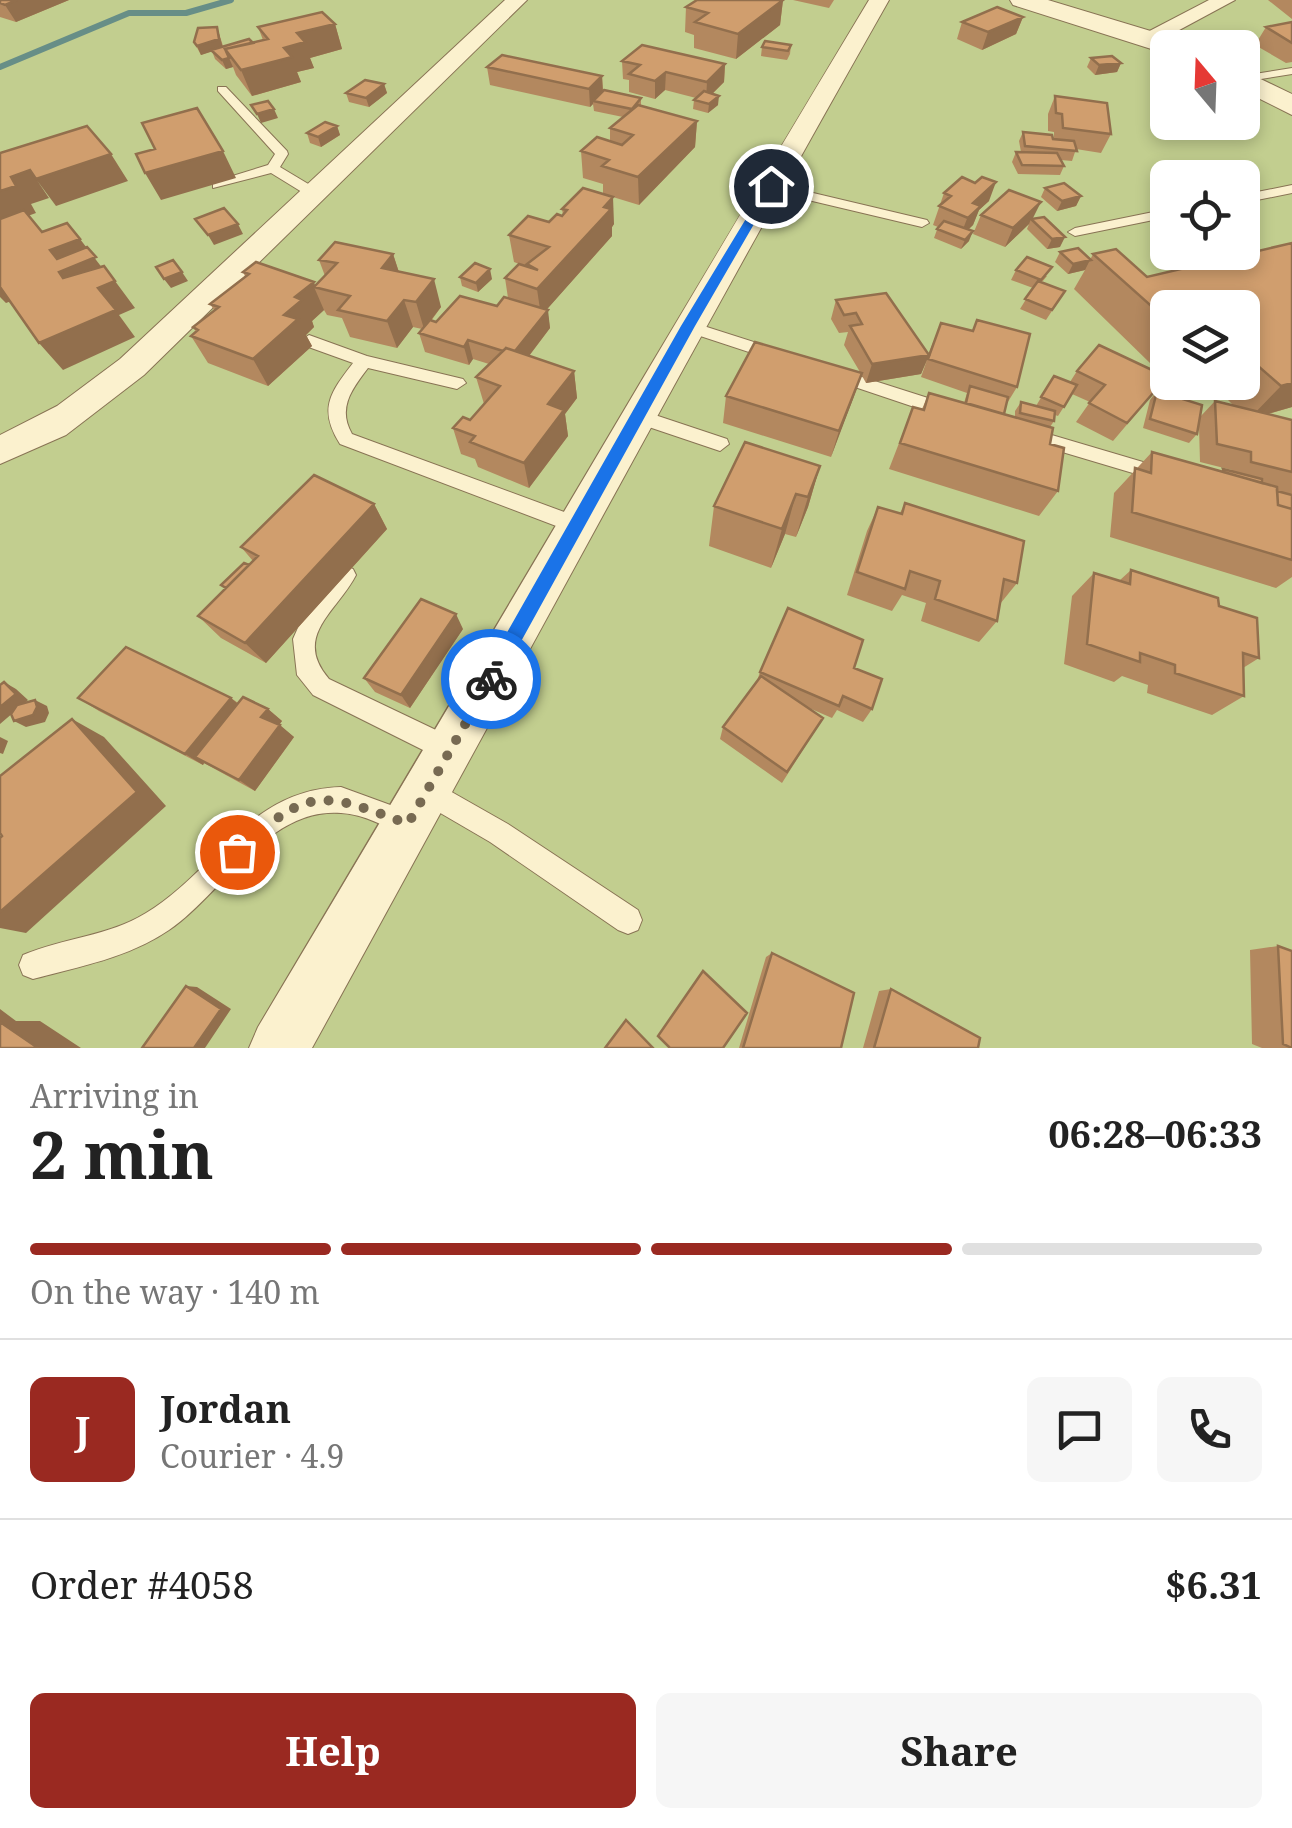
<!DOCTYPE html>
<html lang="en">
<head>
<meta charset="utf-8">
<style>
	body { margin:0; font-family:"Noto Serif",serif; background:#f6f6f6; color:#222; height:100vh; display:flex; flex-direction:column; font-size:38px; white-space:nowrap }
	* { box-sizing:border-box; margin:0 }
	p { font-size:32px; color:#767676 }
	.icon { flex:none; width:55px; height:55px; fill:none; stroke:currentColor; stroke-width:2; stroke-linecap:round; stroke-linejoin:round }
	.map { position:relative; height:1048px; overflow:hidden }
	.side { display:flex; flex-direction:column; background:#fff; flex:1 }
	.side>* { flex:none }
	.needle { width:65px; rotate:341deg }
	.tools { position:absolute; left:1150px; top:30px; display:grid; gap:20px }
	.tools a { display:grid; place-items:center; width:110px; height:110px; border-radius:15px; background:#fff; box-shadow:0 5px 15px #0003; font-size:50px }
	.pin { position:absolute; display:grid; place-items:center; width:85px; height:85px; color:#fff; margin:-42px; border:5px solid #fff; border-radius:50%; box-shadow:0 2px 10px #0007 }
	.courier { position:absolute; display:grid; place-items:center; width:100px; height:100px; margin:-50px; border:8px solid #1a73e8; border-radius:50%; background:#fff; color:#222; box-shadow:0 2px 12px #0007 }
	.head em { font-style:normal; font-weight:700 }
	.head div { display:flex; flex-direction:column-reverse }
	.head { display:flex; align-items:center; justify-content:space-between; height:170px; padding:0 30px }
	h1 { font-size:65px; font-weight:700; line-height:75px }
	.bar { display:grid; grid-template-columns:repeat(4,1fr); gap:15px 10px; align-content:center; height:120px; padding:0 30px }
	.bar i { height:12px; border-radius:8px; background:#e0e0e0 }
	.bar .active { background:#9a2921 }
	.bar p { grid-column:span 4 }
	.line { display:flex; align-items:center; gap:25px; padding:0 30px; border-top:2px solid #e0e0e0 }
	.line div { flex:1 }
	.round { display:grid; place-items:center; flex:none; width:105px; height:105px; border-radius:15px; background:#f6f6f6 }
	.action { display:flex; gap:20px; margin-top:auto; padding:20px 30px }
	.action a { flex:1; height:115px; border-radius:15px; background:#9a2921; color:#fff; font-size:40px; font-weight:700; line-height:115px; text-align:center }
	.action a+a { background:#f6f6f6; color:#222 }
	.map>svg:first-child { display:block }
	.green { fill:#c2ce8f; fill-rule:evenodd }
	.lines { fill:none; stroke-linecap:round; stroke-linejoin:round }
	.stream { stroke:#678e87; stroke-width:6 }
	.service-casing { stroke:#887354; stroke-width:2 }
	.minor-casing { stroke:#887354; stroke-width:2 }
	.tertiary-casing { stroke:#887354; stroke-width:2 }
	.service { fill:#fbf1ce; fill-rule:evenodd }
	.minor { fill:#fbf1ce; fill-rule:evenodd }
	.tertiary { fill:#fbf1ce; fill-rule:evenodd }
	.wall { fill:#b3885f }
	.shaded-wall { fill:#926f4d }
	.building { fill:#d09e6e; stroke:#926f4d; stroke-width:2.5 }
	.route { fill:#1a73e8 }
	.done { stroke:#776a52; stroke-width:10; stroke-dasharray:0 18 }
</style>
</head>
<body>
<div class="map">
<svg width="1292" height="1048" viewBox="0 0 1292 1048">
	<rect width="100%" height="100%" fill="#f0e4bb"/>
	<path class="green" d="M0,0H1292V1048H0ZM1168,48H1242V122H1168ZM1168,178H1242V252H1168ZM1168,308H1242V382H1168Z"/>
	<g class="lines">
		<path class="stream" d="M0,67L129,13H186L231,0"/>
		<g class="service-casing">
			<path id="service" d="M1292,68V74L1242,82V76Z
				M218,87H226L287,151L288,154L280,167L320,191V197H310L271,173L213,188V182L268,165L275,154L218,91Z
				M771,183L927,220L929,223L922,227L766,190V184Z
				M1292,185V193L1242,203V195Z
				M1168,209V217L1075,236L1068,232L1075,228Z
				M688,321L782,351L784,355L776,361L682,330L680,326Z
				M309,335L367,356L463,379L466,383L457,389L368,368C352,389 337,408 352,434L586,520L589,526L586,532H572L340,444C318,409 330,393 353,363L303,345L301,341Z
				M837,369L953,406L956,411L947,418L831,379L828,375Z
				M640,410L727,439L729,444L720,451L634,422L631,417L634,412Z
				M1028,428L1170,470L1173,475L1163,482L1022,440L1019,435L1022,430Z
				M346,566L353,569L356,575C337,612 292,636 329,679L459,741L462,750L459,759L450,762L441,759L313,695L297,675L293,639L308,605L339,569Z
				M427,778L508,824L638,910L642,920L638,930L628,934L618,930L490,842L418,800L414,791L418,782Z
				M341,787L415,814L419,823L415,832L406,836C386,827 364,814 341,813C268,807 223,893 169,930C130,957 79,967 33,979L23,975L19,965L23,955C63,938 109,936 146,913C217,870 248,790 341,787Z"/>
		</g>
		<g class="minor-casing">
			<path id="minor" d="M505,0H527L144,375L66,435L0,464V435L57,406L120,359Z
				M869,0H889C692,347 504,699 312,1048H249L258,1027C463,685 663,341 869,0Z
				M1209,0H1235L1157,42L1149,43L1138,37Z"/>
		</g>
		<g class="tertiary-casing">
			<path id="tertiary" d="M1010,0H1048L1187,42L1190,48H1168L1167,54L1013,5Z
				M1242,70L1292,94V115L1242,90Z"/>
		</g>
		<use href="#service" class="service"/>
		<use href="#minor" class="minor"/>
		<use href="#tertiary" class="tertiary"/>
	</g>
	<path class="wall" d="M0,0H69L16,22L0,17Z
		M783,0L780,25L736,59L694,48V35L685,32L686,7Z
		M793,0H834L829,8Z
		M1268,0H1292V19Z
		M1023,17L1016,34L982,50L957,39L962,22Z
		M1292,22V62L1286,63L1255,45L1266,27Z
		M335,24L342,49L310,58L314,68L297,72L301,82L252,96L236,75L233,67L226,69L215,59L212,51L201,55L194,42L217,27L223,46L263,40L258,27Z
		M791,45L790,54L787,60L761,56L762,47Z
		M1091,58L1121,63L1117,72L1095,75L1087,67Z
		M622,61L725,64L724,82L712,94L718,105L708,113L693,109L694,100L696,98L665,90L655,99L629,92V80L623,79Z
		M487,67L602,76L603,91L641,98V106L697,121L695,147L639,205L603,194V184L583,178L581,151L610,141V128L623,117L594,111L593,104L590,107L490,85Z
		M384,84L387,93L369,107L349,102L346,93Z
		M1055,96L1111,134L1101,153L1076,149L1072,161L1061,160L1064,166L1060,175L1018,174L1012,162L1016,152H1021L1019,141L1023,132L1054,139V132L1048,131V114Z
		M337,126L340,135L321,147L310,143L307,133Z
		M1045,188L1081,196L1076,206L1057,211L1041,197Z
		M944,193L989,201L979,210L973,225L968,230L969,241L961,249L934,238L938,227L933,225Z
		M562,209L614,224L612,227V236L547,309L550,328L529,356L574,371L577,398L565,414L568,436L529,488L478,467L475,459L461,454L453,428L470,420L484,404L476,377L489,364L473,359L469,365L425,352L419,333L422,329L413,327L397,348L350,337L342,318L327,315L324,310L312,321L314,327L306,335L312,346L268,386L208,363L191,336L196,332L193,327L214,310L210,304L245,276L243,272L316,286L325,276L319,260L393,254L399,272L441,307L431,321L436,322L497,306L508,298L505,278L527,267L514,262L509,235L549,222L563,215Z
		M981,215L1033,219L1060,247L1047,249L1027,229L1029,224L1005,247L973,234Z
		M1292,243V407L1268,414L1292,420V577L1276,588L1110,537L1114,493L1152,452L1221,472L1223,469L1232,472V470L1200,462L1199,426L1197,434L1189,443L1143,428L1150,400L1157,391L1200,417L1215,401L1234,406L1210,382H1242V308H1168V360L1151,364L1074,289L1085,270L1068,274L1055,262L1060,252L1090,260L1093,254L1147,277Z
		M1016,270L1047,276L1042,282L1065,291L1046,320L1020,309L1033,288L1011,280Z
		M460,277L492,279L478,292L462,286Z
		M836,300L928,355L941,323L972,331L977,320L1017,387L1006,405L1004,414L1015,417V411L1021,402L1036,406L1054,376L1070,382L1077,371L1152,395L1113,441L1076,422L1090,402L1072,394L1058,416L1055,415L1054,421L1050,427V444L1058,491L1039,516L889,469L913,407L922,409L929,393L964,403L967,393L921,377L927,360L921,374L866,383L861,374L831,457L723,423L726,396L860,372L844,345L848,332L839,333L831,319Z
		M820,466L808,507L796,537L785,534L771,568L709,546L714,506Z
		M905,503L1017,583L1000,604L997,621L979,642L921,621L926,603L902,595L892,611L847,595L867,531L878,507L900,513Z
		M374,504L387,529L266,663L221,638L198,616L225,589L221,585L253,561L241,547Z
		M1131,570L1219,606L1259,658L1243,668L1244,696L1212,715L1147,693L1148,685L1122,676L1114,682L1064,664L1072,596L1094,573L1119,581Z
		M463,629L410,708L375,692L364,678Z
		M854,668L872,709L863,722L837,710L832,718L809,708L823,718L782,783L720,739L723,727L757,681L760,672Z
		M78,698H231L238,703L268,709L282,721L279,725L294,737L255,791L204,763L203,765L99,711Z
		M1278,946L1292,1048H1262L1252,1044L1250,950Z
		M772,953L841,1048H739L766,957Z
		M891,989L978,1048H863L879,991Z"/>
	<path class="shaded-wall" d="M17,0H69L16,22L5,5Z
		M783,0L780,25L736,59L738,34Z
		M1023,17L1016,34L982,50L988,32Z
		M335,24L342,49L310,58L314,68L297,72L301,82L252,96L241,70L284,48L297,33Z
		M217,27L223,48L201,55L197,46Z
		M229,58L233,67L226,69L222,60Z
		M1121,63L1117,72L1095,75L1099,65Z
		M725,64L724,82L706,100L707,82Z
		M666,72L665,90L655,99V81Z
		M602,76L603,94L593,101V104L590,107L589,89Z
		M384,84L387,93L369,107L366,98Z
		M719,96L718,105L708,113L709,104Z
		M274,109L278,118L261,123L257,114Z
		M697,121L695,147L639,205L638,177Z
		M337,126L340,135L321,147L318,137Z
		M223,151L236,178L161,200L145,173Z
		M111,154L128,181L56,206L36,179Z
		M30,170L49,198L31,204L36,213L0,226V191L11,177Z
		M996,182L989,201L979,210L973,225L960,237L973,203Z
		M1081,196L1076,206L1057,211L1062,201Z
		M613,197L614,224L612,227V236L541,316L537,289Z
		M1041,202L1032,220L1031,219L1029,224L1005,247L1013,228Z
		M238,224L243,234L214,245L208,235Z
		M973,231L969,241L961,249L965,240Z
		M1065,237L1060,247L1047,249L1052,239Z
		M80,239L113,282L115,281L135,308L119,315L135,337L63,370L39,343L59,272L50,250Z
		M393,254L402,282L382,268Z
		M1090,260L1085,270L1068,274L1073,264Z
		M490,269L492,279L478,292L476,283Z
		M182,272L188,281L171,288L164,279Z
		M434,279L441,307L424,329L416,302Z
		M314,282L316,288L314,287L324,310L312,321L314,327L306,335L312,346L268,386L253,359L295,297Z
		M0,284L14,300L6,303L0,297Z
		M404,300L413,327L397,348L387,321Z
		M548,310L550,328L516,373L513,354Z
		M468,340L473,359L469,365L464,347Z
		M1168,342V360L1151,364Z
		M929,355L921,374L866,383L872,364Z
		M574,371L577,398L565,414L568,436L529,488L524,463L548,404Z
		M862,373L853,399L831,457L839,431Z
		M1292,383V407L1249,419L1281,386Z
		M820,466L808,507L796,537L808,497Z
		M796,494L785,534L771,568L782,529Z
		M374,504L387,529L266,663L245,643Z
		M456,614L463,629L410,708L401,695Z
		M4,682L16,689L28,700L0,724V707Z
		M231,698L246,711L195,757L204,763L203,765L185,754Z
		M35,700L47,706L49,713L45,722L26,727L14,721Z
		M268,709L282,721L276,729L261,717Z
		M72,719L104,737L166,806L26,933L0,928V912Z
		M280,725L294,737L255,791L239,780Z
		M0,737L8,741L3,754L0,753Z
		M186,986L197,987L231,1009L205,1048H194Z
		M0,1009L16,1021H40L81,1048H0Z"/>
	<path class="building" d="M0,0H17L5,5L0,3Z
		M697,0H783L738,34L695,22L708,13L686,7Z
		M997,7L1023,17L988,32L962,22Z
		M322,12L335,24L297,33L305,42L284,48L292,57L241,70L225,49L268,39L258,27Z
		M1292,22V43L1266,27Z
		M217,27L219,39L197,46L194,42L198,28Z
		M249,39L253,43L225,49L229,58L222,60L211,50Z
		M765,41L791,45L788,51L762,47Z
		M642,45L725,64L707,82L666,72L655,81L629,74L640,65L622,61Z
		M502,55L602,76L589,89L487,67Z
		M1112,56L1121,63L1099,65L1091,58Z
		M365,80L384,84L366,98L346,93Z
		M604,90L641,98L632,109L593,101Z
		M704,91L719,96L709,104L694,100Z
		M1055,96L1107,103L1111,134L1063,128L1062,114L1056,113Z
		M268,101L274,109L257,114L251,105Z
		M638,105L697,121L638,177L602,166L609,160L581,151L597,137L622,145L633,135L610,128Z
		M197,108L223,151L145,173L136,154L155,149L142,123Z
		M325,122L337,126L318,137L307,133Z
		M87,126L111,154L36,179L30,170L11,177L16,186L0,191V153Z
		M1023,132L1052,135L1053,139L1074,141L1077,151L1025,146Z
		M1016,152L1057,153L1064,166L1022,165Z
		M962,177L975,183L982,177L996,182L973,203L981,206L968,218L939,206L951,196L944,193Z
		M1064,183L1081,196L1062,201L1045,188Z
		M583,188L613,197L604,207L611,209L537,289L505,278L519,264L538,270L527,264L549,247L509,235L528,216L549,222L557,214L562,216L567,210L562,209Z
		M1009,190L1041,202L1013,228L981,215Z
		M224,208L238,224L208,235L195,219Z
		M24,210L42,232L67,223L80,239L50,250L57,259L87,247L96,257L59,272L63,278L104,266L115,281L98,288L116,310L39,343L0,287V219Z
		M1044,217L1065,237L1052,239L1031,219Z
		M944,221L973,231L965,240L937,229Z
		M335,242L393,254L382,268L434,279L416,302L404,300L387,321L338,310L350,296L314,287L337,263L319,260Z
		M1292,243V383L1281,386L1242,352V308H1168V321L1093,254L1116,249L1147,277Z
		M1078,248L1091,260L1073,264L1060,252Z
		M1027,257L1052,267L1041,280L1016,270Z
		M173,260L182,272L164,279L156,267Z
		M256,262L314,282L295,297L302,300L284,315L298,319L253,359L191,336L198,330L193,327L219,307L210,304L249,274L243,272Z
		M475,263L490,269L476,283L460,277Z
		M1038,281L1065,291L1052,310L1025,299Z
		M886,293L929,355L872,364L850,326L862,324L856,313L844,315L836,300Z
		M460,296L497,306L504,297L548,310L515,351L506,348L503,351L468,340L464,347L419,333L430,320L436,322Z
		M977,320L1030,334L1017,387L928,359L941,323L973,331Z
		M755,342L862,373L839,431L726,396Z
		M1099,345L1167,377L1127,423L1089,403L1105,385L1077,371Z
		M506,348L574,371L548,404L564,410L524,463L470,442L475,436L453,428L463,417L470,420L500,386L476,377Z
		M1054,376L1077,385L1064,407L1041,397Z
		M970,386L1008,397L1004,414L966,403Z
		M1157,391L1202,405L1197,434L1150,419Z
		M929,393L1053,428L1050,444L1064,448L1058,491L900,443L913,407L924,410Z
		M1215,401L1292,420V472L1251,462V452L1217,444Z
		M1021,402L1055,411L1054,421L1020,413Z
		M745,442L820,466L808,497L796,494L782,529L714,506Z
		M1152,452L1277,487L1278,505L1292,509V560L1132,512L1135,468L1151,473Z
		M1223,469L1262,479V483L1224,472Z
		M314,475L374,504L245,643L198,616L258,556L241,547Z
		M1277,491L1292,495V509L1278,505Z
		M905,503L1024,541L1017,583L1004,579L997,621L935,599L940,581L910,571L905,589L857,572L878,507L902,514Z
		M244,563L249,565L226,588L221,585Z
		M1131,570L1218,598L1219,606L1257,618L1259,658L1243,653L1244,696L1175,673V665L1140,653V662L1087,644L1094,573L1130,584Z
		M421,599L456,614L401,695L364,678Z
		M788,608L863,640L854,668L882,679L872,709L843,696L839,706L760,672Z
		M126,647L231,698L185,754L78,698Z
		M761,676L823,718L787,772L723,727Z
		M4,682L16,694L0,707V685Z
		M243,697L268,709L261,717L280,725L239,780L195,757Z
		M35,700L37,707L33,715L14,721L11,714L17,705Z
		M72,719L137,792L0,912V838L2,836L0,833V776Z
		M1278,946L1292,951V1048L1283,1044Z
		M772,953L854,993L841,1048H743Z
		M703,971L747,1013L723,1048H670L658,1036Z
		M186,986L221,1009L194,1048H142Z
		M891,989L980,1038L978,1048H874Z
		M626,1020L653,1048H605Z
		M0,1022L38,1048H0Z"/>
	<path class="route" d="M767,184L776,186L695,326L497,685H484V673L681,326Z"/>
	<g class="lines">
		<path class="done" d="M237,852C309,786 321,791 408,824L491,679"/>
	</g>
</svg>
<div class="tools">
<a><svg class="needle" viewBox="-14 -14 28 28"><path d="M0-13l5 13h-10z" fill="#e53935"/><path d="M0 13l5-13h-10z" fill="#767676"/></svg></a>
<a><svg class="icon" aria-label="locate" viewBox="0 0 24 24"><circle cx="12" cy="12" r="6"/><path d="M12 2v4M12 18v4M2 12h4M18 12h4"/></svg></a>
<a><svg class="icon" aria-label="layers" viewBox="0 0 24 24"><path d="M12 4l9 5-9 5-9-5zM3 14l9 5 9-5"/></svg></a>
</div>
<div class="pin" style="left:237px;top:852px;background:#ea580c"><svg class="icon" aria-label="bag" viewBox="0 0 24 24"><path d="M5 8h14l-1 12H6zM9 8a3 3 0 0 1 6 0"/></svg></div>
<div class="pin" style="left:771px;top:186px;background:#1f2937"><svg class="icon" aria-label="home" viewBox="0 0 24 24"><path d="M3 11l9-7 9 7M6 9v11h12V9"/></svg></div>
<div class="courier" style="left:491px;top:679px"><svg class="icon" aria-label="bike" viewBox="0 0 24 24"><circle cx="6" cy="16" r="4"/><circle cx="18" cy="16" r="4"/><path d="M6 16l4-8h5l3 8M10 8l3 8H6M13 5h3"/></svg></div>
</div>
<section class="side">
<div class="head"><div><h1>2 min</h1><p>Arriving in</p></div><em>06:28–06:33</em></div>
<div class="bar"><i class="active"></i><i class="active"></i><i class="active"></i><i></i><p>On the way · 140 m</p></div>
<div class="line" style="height:180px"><b class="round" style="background:#9a2921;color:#fff">J</b><div><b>Jordan</b><p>Courier · 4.9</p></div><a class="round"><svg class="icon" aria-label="chat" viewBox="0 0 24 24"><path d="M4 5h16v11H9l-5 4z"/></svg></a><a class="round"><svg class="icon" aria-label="phone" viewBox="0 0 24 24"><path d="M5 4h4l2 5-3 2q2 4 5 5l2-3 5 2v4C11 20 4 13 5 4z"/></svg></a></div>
<div class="line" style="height:130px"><div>Order #4058</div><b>$6.31</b></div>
<div class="action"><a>Help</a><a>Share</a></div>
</section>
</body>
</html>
